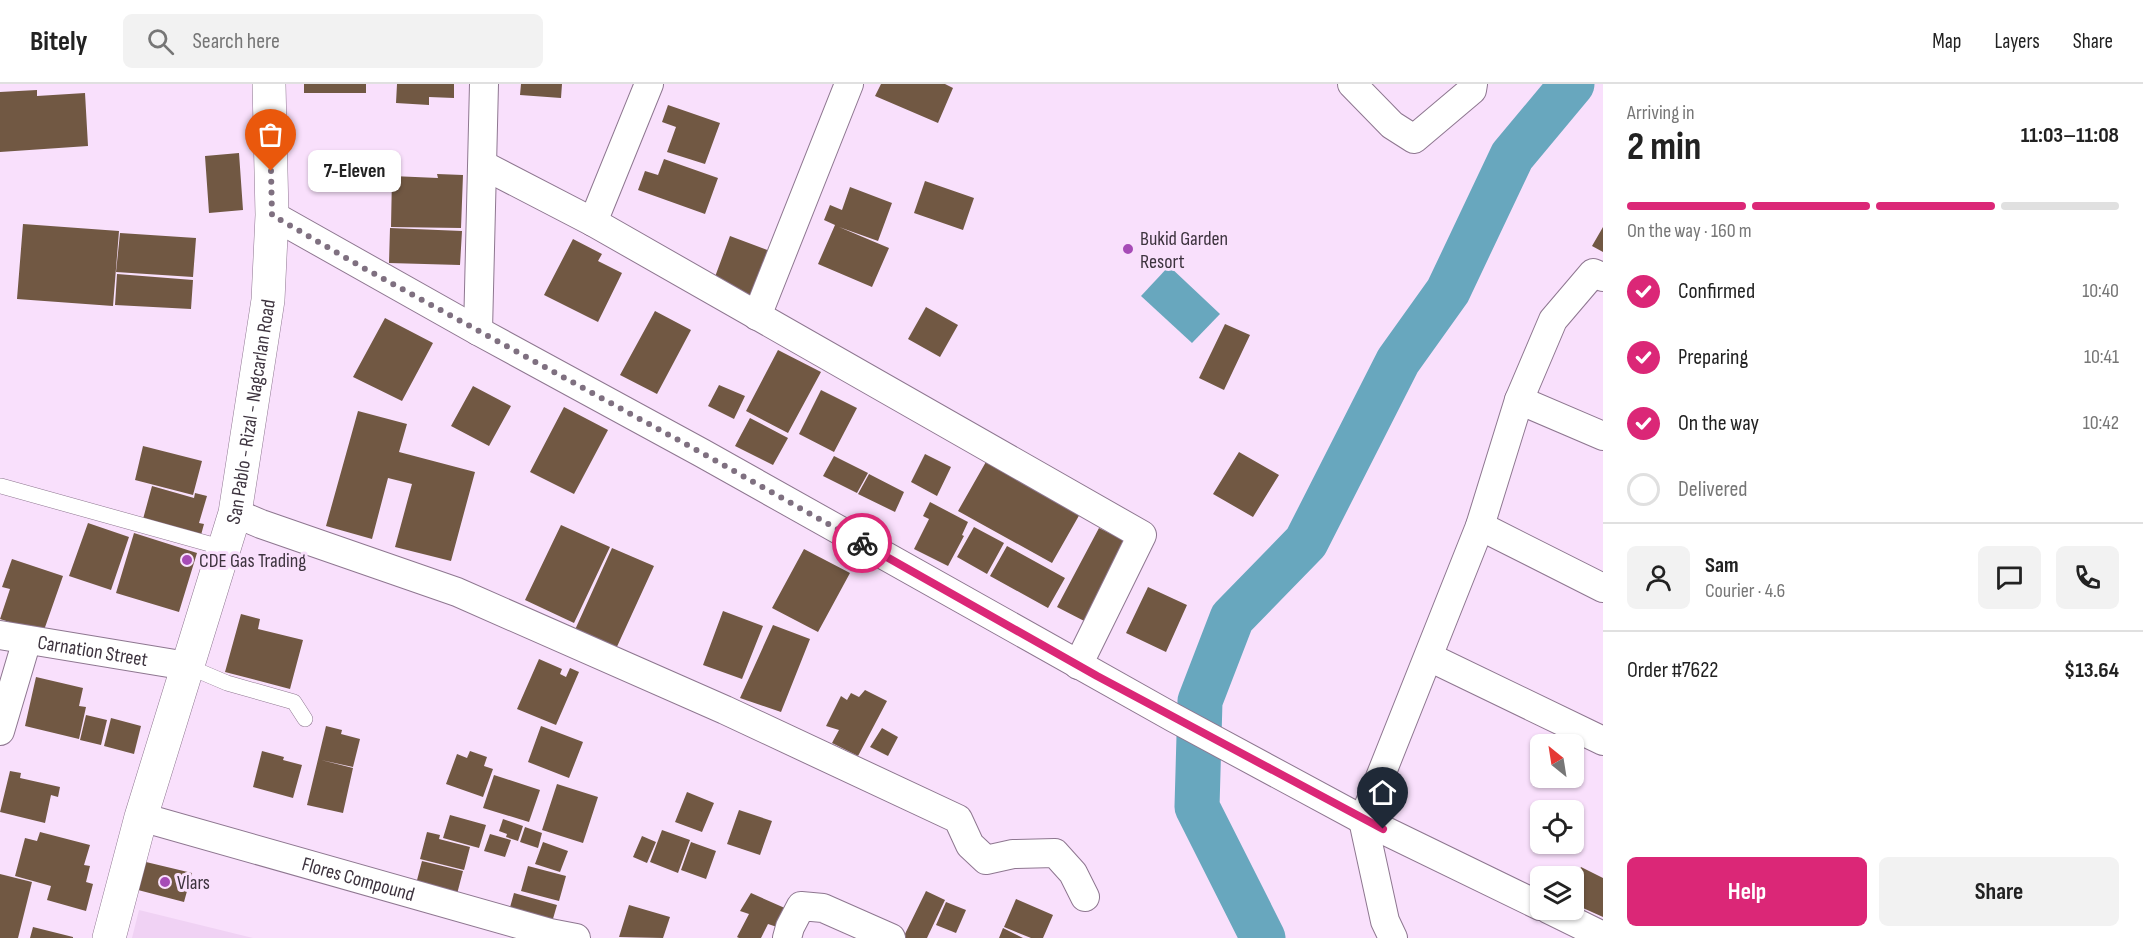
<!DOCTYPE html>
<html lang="en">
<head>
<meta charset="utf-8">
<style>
	body { margin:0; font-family:"Sofia Sans Condensed",sans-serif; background:#f2f2f2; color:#222; height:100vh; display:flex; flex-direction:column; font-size:22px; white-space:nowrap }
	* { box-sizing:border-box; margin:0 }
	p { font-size:20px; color:#767676 }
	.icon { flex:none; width:33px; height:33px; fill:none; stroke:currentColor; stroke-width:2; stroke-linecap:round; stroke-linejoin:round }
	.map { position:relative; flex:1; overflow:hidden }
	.drawer { display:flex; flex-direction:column; background:#fff; width:540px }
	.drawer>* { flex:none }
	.needle { width:39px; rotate:330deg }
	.fabs { position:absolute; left:1530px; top:650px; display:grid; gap:12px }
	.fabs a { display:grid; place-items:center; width:54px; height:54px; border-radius:9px; background:#fff; box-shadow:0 2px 4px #0004; font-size:30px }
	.pin { position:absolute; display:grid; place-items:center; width:51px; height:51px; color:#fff; margin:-62px -26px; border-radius:50% 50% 50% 0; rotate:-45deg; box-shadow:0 0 6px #0007 }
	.pin .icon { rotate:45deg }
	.courier { position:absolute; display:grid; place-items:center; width:60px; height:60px; margin:-30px; border:4px solid #db2777; border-radius:50%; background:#fff; color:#222; box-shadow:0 2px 8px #0007 }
	.bubble { position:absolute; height:42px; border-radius:9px; background:#fff; box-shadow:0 2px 4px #0004; font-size:20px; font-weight:700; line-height:42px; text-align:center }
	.headline em { font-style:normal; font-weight:700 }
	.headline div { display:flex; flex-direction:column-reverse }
	.headline { display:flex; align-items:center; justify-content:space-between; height:102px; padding:0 24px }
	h1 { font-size:39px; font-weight:700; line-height:45px }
	.bar { display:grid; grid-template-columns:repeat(4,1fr); gap:9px 6px; align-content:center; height:72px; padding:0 24px }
	.bar i { height:8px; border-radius:4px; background:#e0e0e0 }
	.bar .selected { background:#db2777 }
	.bar p { grid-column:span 4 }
	.line { display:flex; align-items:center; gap:15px; padding:0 24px; border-top:2px solid #e0e0e0 }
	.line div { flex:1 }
	.round { display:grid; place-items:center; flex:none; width:63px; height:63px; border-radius:9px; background:#f2f2f2 }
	ol { padding:0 24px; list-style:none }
	li { display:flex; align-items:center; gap:18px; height:66px }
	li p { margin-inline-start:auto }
	li .icon { padding:6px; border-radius:50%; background:#db2777; color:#fff; stroke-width:4 }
	li:last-child { color:#767676 }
	li i { width:33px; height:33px; border:3px solid #e0e0e0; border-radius:50% }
	.primary-button { display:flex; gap:12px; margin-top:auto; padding:12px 24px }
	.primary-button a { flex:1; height:69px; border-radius:9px; background:#db2777; color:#fff; font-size:24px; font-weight:700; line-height:69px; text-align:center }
	.primary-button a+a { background:#f2f2f2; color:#222 }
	header { display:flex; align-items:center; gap:36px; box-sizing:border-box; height:84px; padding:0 30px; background:#fff; border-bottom:2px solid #e0e0e0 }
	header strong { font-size:28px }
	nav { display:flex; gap:33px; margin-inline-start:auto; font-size:21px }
	.search { width:420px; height:54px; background:#f2f2f2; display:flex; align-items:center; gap:15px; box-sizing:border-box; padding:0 21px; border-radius:9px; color:#767676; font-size:22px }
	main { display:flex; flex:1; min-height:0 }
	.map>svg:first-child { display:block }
	.built { fill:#f0d2f4 }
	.water { fill:#68a7be }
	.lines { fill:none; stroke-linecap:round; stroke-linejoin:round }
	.river { stroke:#68a7be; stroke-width:45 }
	.building { fill:#715843 }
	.lane-casing { stroke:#8e7790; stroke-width:16 }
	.street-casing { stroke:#8e7790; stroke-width:30 }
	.secondary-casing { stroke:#8e7790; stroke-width:34 }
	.lane { stroke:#fff; stroke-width:15 }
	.street { stroke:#fff; stroke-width:28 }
	.secondary { stroke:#fff; stroke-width:33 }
	.done { stroke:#7f7080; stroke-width:6; stroke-dasharray:0 10.8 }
	.route { stroke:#db2777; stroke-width:8 }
	.poi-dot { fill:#a64bb6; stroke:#f9e0fc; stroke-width:2 }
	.labels { text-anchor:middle; stroke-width:6; stroke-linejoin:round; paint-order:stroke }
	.poi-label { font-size:20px; fill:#3d333e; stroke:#f9e0fc; text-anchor:start }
	.street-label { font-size:20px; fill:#3d333e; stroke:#f9e0fc }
</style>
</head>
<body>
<header>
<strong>Bitely</strong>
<div class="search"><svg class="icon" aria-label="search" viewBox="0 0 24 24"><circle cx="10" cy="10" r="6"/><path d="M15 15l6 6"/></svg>Search here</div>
<nav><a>Map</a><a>Layers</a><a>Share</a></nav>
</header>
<main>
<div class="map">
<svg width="1603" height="854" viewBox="0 0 1603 854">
	<rect width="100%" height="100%" fill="#f9e0fc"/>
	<path class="built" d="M139,826L253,854H132Z"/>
	<path class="water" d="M1169,182L1220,230L1192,259L1141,212Z"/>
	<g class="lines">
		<path class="river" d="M1263,854L1197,723L1200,617L1232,534L1306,458L1398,277L1448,207L1512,72L1572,0"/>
	</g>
	<path class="building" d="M304,0H366V9H304Z
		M397,0H454V14L429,13V21L396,19Z
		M521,0H562L561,14L520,11Z
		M881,0H945L953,4L938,39L875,12Z
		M37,6V12L85,9L88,62L0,68V8Z
		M668,21L720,39L705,80L667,68L676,43L662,38Z
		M239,69L243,126L209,129L205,72Z
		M664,75L718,94L705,130L638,106L645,87L658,91Z
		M437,90L463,91L461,144L391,143L392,92L438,94Z
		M925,97L974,114L963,146L914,129Z
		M850,103L892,119L878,157L839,143L889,164L872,203L818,180L835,141L824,136L830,121L842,126Z
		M23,140L119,147L113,222L17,215Z
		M1603,143V168L1592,162Z
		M390,144L462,147L460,181L389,179Z
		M120,149L196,154L193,193L116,188Z
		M730,152L770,167L752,216L712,201Z
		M573,155L602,170L598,177L622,189L598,238L544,211Z
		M117,190L193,196L191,225L115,221Z
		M926,223L958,241L940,273L908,255Z
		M655,227L691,246L657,310L620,291Z
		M385,234L433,259L402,317L353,293Z
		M1225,240L1250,251L1224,306L1199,294Z
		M778,266L821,288L788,349L746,327Z
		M719,301L745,312L734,335L708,322Z
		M473,302L511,322L489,362L451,342Z
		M821,306L857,324L834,368L799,350Z
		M564,323L608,346L574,410L530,388Z
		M358,327L407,340L399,368L475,388L451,477L395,463L412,400L388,394L372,455L326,442Z
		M750,334L788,354L773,381L735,362Z
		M143,362L202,377L193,411L135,396Z
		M1239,368L1279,391L1253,433L1213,410Z
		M991,369L1085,421L1052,479L958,427Z
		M925,370L951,383L937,412L911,398Z
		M834,372L868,389L857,409L823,392Z
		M869,390L904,408L895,428L858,410Z
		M152,402L194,414L195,409L207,412L199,439L204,440L201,451L143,435Z
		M930,418L968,438L962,451L964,452L948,482L914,465L929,435L923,432Z
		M88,439L129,453L111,506L69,492Z
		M561,441L610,463L574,539L525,516Z
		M974,443L1004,459L987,490L957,473Z
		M1099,444L1134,461L1092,541L1057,523Z
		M134,449L197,469L179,528L116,509Z
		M1007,462L1065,494L1048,524L990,492Z
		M612,464L654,482L615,567L574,548Z
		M804,465L850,489L818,548L772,524Z
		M12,475L63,492L43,549L0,535L10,505L2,503Z
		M1148,503L1187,521L1166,568L1126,549Z
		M723,527L763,542L742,595L703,581Z
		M241,530L260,535L258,545L303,556L290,605L225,588Z
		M773,541L810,555L781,628L740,614Z
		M539,575L562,585L560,590L566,593L570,584L579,588L556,641L517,625Z
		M36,593L83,604L79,622L86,623L79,655L25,642Z
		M865,606L887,617L858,672L832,659L839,646L826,642L841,612L847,616L851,609L859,613Z
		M86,631L107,636L101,661L80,656Z
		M111,634L141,642L134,670L104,662Z
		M326,642L342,646L341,650L360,655L353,683L321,676L353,684L343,729L307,721Z
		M541,642L583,658L569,694L528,678Z
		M882,644L898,653L888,672L870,663Z
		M262,667L284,673L283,676L302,681L293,714L253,703Z
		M470,667L487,673L484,682L493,685L483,713L446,700L457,670L467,674Z
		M10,687L21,689L20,694L60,703L58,713L51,711L45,739L0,728Z
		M494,691L540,706L529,738L483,724Z
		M557,700L598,713L583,759L542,746Z
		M687,708L714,719L702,748L675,738Z
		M739,726L772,737L760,771L727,760Z
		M450,731L486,741L479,764L443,754Z
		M503,735L523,742L518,757L506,753L507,750L499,747Z
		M525,743L542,749L538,764L520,758Z
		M662,746L690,756L678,789L650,778Z
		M40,748L90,761L84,781L90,782L86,798L93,800L86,827L47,816L51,802L15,792L25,754L37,757Z
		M427,748L440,751L439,755L470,763L464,786L420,775Z
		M490,750L511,756L505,773L484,767Z
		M642,752L656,758L647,779L633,773Z
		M543,758L568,767L560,788L535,780Z
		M691,758L716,767L706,795L681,786Z
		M422,777L463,787L457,810L416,800Z
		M146,778L192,789L184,818L138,806Z
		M528,782L566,792L559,817L521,807Z
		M1581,783L1603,794V833L1574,820V799Z
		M0,790L32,798L18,854H0Z
		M926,807L945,816L927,854H903Z
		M514,809L557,821L550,845L507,834Z
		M751,809L787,825L777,843L768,840L761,854H739L737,853L749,830L740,827Z
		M1016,815L1053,831L1043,854H1031L1004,843Z
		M946,818L966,826L956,849L936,841Z
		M629,821L670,833L663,854L619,853Z
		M33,843L73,853V854H30Z
		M1003,844L1023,854H999Z"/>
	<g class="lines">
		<g class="lane-casing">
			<path id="lane" d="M1,402L224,464
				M187,582L227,599L294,618L305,635"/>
		</g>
		<g class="street-casing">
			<g id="street">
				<path d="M1352,0L1392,41L1414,55L1472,6L1473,0"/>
				<path d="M483,81L593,138L1142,451L1078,581"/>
				<path d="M272,131L478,247L702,369L1174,634L1363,736L1540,822"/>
				<path d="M593,138L649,0"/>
				<path d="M757,232L849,0"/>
				<path d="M478,247L484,0"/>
				<path d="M1519,316L1603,352"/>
				<path d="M235,429L261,440L457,508L725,626L958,735L970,761L986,776L1013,770L1055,769L1073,789L1085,813"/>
				<path d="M1480,442L1603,504"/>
				<path id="s1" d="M0,551L187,582"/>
				<path d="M1429,573L1603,657"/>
				<path d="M0,647L27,556"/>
				<path id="s2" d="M141,733L550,849L576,854"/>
				<path d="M1548,825L1603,852"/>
				<path d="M787,854L790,843L801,822L823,824L891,854"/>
				<path d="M1393,854L1385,837L1363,736L1480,442L1519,316L1553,236L1593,189L1603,193"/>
			</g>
		</g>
		<g class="secondary-casing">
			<g id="secondary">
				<path id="s3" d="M109,854L141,733L235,429L268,216L272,131L269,0"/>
			</g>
		</g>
		<use href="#lane" class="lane"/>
		<use href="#street" class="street"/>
		<use href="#secondary" class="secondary"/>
	</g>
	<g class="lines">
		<path class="done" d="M271,87L272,131L360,182L702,369L862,459"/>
		<path class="route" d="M862,459L1097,592L1383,745"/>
	</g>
	<g class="poi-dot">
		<circle cx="1128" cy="165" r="6"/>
		<circle cx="187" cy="476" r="6"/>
		<circle cx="165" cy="798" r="6"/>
	</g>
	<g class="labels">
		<g class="poi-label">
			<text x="1140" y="161">Bukid Garden<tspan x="1140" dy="23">Resort</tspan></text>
			<text x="199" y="483">CDE Gas Trading</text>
			<text x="177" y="805">Vlars</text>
		</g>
		<g class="street-label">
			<text dy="7" stroke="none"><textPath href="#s3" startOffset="546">San Pablo - Rizal - Nagcarlan Road</textPath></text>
			<text dy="7" stroke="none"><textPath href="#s1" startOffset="94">Carnation Street</textPath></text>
			<text dy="7" stroke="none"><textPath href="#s2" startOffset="226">Flores Compound</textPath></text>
		</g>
	</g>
</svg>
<div class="fabs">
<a><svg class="needle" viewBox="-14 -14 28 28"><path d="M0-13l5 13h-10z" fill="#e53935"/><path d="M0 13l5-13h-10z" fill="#767676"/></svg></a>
<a><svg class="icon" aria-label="locate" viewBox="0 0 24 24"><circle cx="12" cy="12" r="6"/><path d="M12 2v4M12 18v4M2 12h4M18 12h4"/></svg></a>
<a><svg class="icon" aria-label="layers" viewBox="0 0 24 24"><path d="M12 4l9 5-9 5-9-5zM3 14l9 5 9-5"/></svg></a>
</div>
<div class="pin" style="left:271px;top:87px;background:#ea580c"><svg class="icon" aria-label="bag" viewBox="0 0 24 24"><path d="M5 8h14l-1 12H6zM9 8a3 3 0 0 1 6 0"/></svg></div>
<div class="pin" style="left:1383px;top:745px;background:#1f2937"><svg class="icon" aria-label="home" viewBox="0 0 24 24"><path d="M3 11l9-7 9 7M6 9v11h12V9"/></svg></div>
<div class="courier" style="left:862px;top:459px"><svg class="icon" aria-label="bike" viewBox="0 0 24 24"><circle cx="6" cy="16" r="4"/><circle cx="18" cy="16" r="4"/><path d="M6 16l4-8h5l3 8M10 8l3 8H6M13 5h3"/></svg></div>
<div class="bubble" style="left:308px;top:66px;width:93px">7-Eleven</div>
</div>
<section class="drawer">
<div class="headline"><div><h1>2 min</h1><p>Arriving in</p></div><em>11:03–11:08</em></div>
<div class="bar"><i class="selected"></i><i class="selected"></i><i class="selected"></i><i></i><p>On the way · 160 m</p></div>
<ol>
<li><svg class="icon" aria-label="check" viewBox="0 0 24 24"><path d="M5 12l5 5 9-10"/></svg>Confirmed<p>10:40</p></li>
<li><svg class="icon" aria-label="check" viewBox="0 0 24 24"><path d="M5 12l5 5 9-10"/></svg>Preparing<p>10:41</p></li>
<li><svg class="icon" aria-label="check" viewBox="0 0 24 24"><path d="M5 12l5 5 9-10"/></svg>On the way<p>10:42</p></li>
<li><i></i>Delivered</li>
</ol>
<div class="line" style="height:108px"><a class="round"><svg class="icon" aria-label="person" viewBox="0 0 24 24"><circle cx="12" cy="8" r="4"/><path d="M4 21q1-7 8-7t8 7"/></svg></a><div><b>Sam</b><p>Courier · 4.6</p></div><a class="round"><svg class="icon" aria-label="chat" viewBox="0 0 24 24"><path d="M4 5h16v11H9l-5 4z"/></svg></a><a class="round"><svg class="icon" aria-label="phone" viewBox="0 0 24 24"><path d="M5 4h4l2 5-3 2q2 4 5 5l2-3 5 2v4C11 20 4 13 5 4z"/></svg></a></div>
<div class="line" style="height:78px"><div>Order #7622</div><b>$13.64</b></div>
<div class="primary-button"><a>Help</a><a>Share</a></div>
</section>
</main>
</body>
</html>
